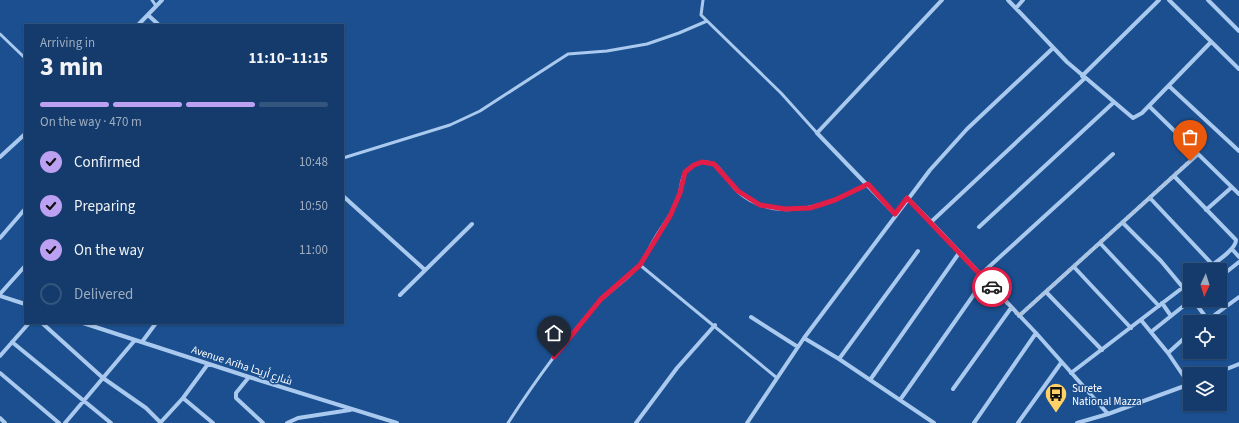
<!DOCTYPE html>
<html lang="en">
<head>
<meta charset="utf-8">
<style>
	body { margin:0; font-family:"Source Sans 3",Cairo,sans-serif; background:#1d4271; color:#f1f3f6; height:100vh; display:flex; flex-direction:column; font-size:15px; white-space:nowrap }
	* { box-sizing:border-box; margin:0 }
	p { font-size:13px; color:#9dadc1 }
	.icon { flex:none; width:22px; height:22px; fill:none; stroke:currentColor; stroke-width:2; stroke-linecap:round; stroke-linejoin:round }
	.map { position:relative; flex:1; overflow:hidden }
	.sheet { position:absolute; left:24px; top:24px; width:320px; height:300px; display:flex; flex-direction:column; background:#143b6b; border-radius:0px; box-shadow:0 1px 3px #0004,0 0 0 1px #33557e }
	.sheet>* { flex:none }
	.needle { width:26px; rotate:184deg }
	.tools { position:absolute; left:1183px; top:263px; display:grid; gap:8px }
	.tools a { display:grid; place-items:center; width:44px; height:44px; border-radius:0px; background:#143b6b; box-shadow:0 1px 3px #0004,0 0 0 1px #33557e; font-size:20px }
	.pin { position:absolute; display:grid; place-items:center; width:34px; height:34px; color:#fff; margin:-41px -17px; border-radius:50% 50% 50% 0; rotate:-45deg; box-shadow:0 0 4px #0007 }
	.pin .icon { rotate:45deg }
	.courier { position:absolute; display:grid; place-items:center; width:40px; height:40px; margin:-20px; border:3px solid #e11d48; border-radius:50%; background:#fff; color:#222; box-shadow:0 1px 5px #0007 }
	.summary em { font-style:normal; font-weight:700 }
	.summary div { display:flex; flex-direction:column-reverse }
	.summary { display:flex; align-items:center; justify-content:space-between; height:68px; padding:0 16px }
	h1 { font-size:26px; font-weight:700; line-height:30px }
	.bar { display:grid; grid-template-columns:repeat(4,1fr); gap:6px 4px; align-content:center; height:48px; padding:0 16px }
	.bar i { height:5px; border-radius:3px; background:#33557e }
	.bar .active { background:#bca0f2 }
	.bar p { grid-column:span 4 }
	ol { padding:0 16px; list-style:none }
	li { display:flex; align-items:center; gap:12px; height:44px }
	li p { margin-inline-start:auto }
	li .icon { padding:4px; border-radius:50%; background:#bca0f2; color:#111; stroke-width:4 }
	li:last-child { color:#9dadc1 }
	li i { width:22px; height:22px; border:2px solid #33557e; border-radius:50% }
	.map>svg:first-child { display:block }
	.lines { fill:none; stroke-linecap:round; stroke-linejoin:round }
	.lane { stroke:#a9c9ee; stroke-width:3 }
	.street { stroke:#a9c9ee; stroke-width:4 }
	.done { stroke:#afc1d8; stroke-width:4; stroke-dasharray:0 7.2 }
	.route { stroke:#e11d48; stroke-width:5 }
	.labels { text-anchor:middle; stroke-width:3; stroke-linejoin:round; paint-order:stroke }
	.street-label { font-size:11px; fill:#fff; stroke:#1b4f8f }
	.poi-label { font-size:11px; fill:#fff; stroke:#1b4f8f; text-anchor:start }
</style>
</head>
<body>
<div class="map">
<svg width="1239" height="423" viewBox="0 0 1239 423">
	<rect width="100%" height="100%" fill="#1b4f8f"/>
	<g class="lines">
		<path class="lane" d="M152,0L156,6
			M703,0L701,15L781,93L817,133
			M0,34L25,58
			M343,158L450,125L480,111L568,54L607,51L647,44L679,33L707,21
			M640,265L777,378
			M508,423C535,381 565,340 598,303C611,289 630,279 640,264C646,256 650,246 655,238C663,225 671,215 677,201C681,192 680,181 685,172C688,168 697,162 703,162C720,160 727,182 738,192C778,226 827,204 868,185"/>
		<path class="street" d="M1008,0L1067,62L1133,118L1142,113L1211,42
			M1169,0L1239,69
			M1208,0L1239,31
			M1016,8L1023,0
			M148,15L159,25
			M138,25L162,0
			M1082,76L1159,0
			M1169,86L1239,151
			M1149,106L1239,194
			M0,157L25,134
			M1174,176L1236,240C1236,250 1213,264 1205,270
			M343,196L425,270
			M907,198L931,222L1085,78
			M1150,198L1212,264
			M1206,210L1232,187
			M895,214L817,133L942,0
			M931,222L1036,333L1108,414
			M1123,223L1161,261L1190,296
			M979,227L1113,103
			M0,238L25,209
			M1100,243L1159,306
			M1232,249L1239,257
			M1074,267L1131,328
			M980,275L1113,154
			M1220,277L1239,262
			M1046,292L1102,350
			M0,294L25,266
			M400,295L472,224
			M0,296L25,304
			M1193,300L1208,320
			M1162,303L1171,316
			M1019,316L1198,154
			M751,317L798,347
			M1141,320L1168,353L1189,384
			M1205,322L1239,297
			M42,323L103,378L146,408L161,423
			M83,323L249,377L397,423
			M1151,332L1191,300
			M804,338L839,359L934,423
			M12,342L111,423
			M142,342L156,323
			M1168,353L1190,333
			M0,356L29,323
			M839,359L918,251
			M0,373L59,423
			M1071,373L1190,282
			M1214,374L1239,364
			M249,377L236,393V398L263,423
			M870,380L959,253
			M953,389L1011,308
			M183,398L213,423
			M900,400L984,280
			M0,418L5,423
			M65,423L135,340
			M160,423L183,398L208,364
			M287,423L298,418L350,410
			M636,423L677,368L715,325
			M747,423L804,338L930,170L967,129L1052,49
			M974,423L1036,333
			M1018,423L1061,363
			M1077,423L1108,414L1190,384"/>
	</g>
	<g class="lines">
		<path class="done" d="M992,287L1019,316L1190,161"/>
		<path class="route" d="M554,357L601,299L640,265L670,216L680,193L685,172L694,165L702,162L714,164L738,191L760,205L785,209L810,208L835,200L868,184L895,214L907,198L992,287"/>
	</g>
	<defs>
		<g id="bus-pin" transform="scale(1.15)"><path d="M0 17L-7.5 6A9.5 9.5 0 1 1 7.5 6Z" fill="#ffd166" stroke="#1b4f8f"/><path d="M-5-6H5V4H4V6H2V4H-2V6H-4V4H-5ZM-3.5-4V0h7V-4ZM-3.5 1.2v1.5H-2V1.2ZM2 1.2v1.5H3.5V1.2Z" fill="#111"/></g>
	</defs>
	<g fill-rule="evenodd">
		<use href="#bus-pin" x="1056" y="394"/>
	</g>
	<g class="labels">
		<g class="street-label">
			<text transform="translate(242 365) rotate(18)" y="4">Avenue Ariha شارع أريحا</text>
		</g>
		<g class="poi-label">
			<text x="1072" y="392">Surete<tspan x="1072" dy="13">National Mazza</tspan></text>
		</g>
	</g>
</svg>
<div class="tools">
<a><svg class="needle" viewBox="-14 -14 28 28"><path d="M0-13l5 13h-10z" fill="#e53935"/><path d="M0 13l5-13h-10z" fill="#9dadc1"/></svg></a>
<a><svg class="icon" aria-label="locate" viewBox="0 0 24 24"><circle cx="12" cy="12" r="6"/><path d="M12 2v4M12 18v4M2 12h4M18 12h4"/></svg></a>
<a><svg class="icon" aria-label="layers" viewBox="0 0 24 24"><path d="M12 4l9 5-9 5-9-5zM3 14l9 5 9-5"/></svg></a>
</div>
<div class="pin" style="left:1190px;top:161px;background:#ea580c"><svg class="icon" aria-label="bag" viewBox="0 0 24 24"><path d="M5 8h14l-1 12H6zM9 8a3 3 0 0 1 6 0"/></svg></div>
<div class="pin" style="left:554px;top:357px;background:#1f2937"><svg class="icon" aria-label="home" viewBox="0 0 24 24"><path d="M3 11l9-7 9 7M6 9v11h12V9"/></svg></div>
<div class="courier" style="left:992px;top:287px"><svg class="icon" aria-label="car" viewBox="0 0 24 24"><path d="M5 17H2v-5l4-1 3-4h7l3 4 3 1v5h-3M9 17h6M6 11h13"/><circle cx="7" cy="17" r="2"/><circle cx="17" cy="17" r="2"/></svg></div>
<section class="sheet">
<div class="summary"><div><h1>3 min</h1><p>Arriving in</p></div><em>11:10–11:15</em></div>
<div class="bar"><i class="active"></i><i class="active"></i><i class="active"></i><i></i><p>On the way · 470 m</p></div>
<ol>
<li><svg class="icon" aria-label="check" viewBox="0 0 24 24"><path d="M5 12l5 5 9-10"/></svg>Confirmed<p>10:48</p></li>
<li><svg class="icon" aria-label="check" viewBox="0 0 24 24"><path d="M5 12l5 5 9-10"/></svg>Preparing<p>10:50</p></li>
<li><svg class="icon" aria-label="check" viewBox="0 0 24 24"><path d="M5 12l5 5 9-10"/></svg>On the way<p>11:00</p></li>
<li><i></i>Delivered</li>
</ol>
</section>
</div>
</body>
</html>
